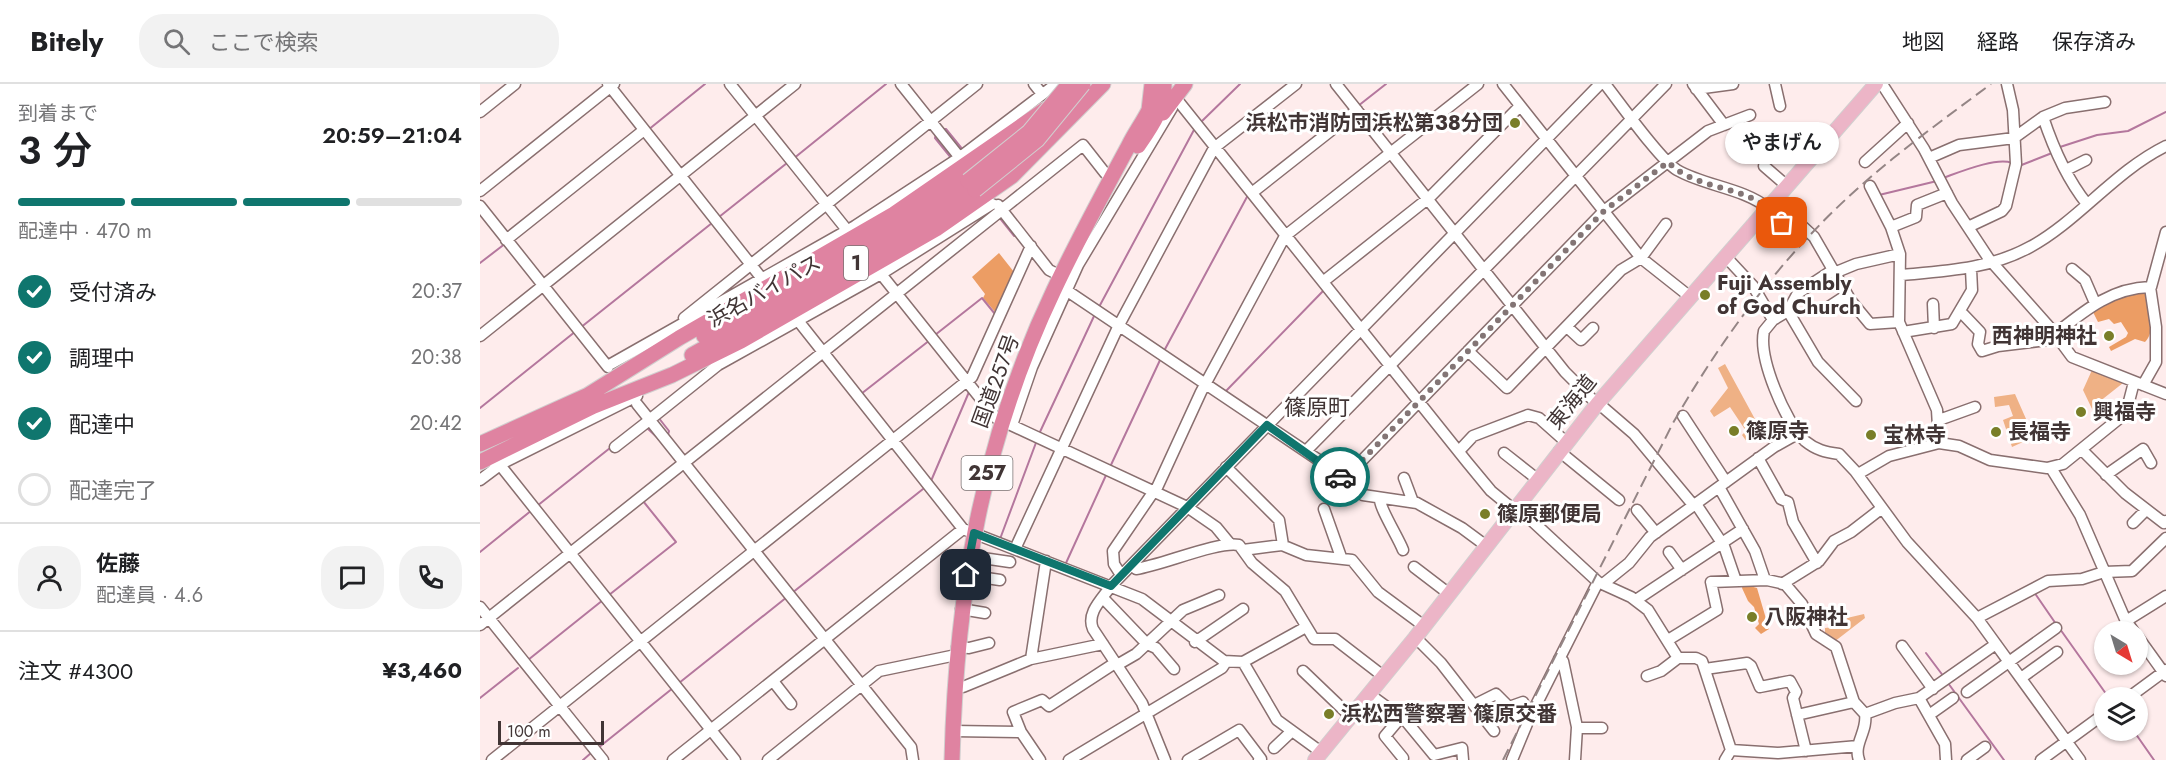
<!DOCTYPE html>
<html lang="ja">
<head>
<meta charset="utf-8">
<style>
	body { margin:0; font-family:Jost,"Noto Sans JP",sans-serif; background:#f2f2f2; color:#202124; height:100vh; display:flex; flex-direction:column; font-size:22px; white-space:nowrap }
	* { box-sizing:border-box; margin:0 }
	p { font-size:20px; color:#757577 }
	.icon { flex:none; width:33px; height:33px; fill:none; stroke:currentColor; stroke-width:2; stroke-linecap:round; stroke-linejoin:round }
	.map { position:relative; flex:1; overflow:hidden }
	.details { display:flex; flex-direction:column; background:#fff; width:480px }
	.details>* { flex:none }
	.needle { width:39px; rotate:142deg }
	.fabs { position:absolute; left:1614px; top:537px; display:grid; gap:12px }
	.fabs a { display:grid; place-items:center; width:54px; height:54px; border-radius:50%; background:#fff; box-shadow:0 2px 4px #0004; font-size:30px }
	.scale { position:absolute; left:18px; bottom:15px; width:106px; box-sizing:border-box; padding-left:6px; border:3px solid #413535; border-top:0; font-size:16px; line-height:21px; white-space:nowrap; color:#413535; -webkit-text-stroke:4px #fff; paint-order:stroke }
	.pin { position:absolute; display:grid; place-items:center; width:51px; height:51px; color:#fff; margin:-26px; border-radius:12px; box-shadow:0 3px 9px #0006 }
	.courier { position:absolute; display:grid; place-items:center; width:60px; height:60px; margin:-30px; border:4px solid #0f766e; border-radius:50%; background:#fff; color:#222; box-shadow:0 2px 8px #0007 }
	.bubble { position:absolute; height:42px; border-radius:21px; background:#fff; box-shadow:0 2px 4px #0004; font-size:20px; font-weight:600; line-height:42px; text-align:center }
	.overview em { font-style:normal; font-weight:600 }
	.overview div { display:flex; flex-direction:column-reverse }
	.overview { display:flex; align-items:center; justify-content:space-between; height:102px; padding:0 18px }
	h1 { font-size:39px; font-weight:600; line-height:45px }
	.bar { display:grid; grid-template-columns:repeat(4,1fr); gap:9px 6px; align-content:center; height:72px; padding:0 18px }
	.bar i { height:8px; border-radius:4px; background:#e0e0e0 }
	.bar .selected { background:#0f766e }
	.bar p { grid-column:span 4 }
	.line { display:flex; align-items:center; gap:15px; padding:0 18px; border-top:2px solid #e0e0e0 }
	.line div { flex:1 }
	.round { display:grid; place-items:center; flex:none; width:63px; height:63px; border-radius:24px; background:#f2f2f2 }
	ol { padding:0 18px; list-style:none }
	li { display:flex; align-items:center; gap:18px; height:66px }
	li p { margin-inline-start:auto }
	li .icon { padding:6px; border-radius:50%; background:#0f766e; color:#fff; stroke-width:4 }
	li:last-child { color:#757577 }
	li i { width:33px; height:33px; border:3px solid #e0e0e0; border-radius:50% }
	header { display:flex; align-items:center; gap:36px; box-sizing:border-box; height:84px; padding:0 30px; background:#fff; border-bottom:2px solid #e0e0e0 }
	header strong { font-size:28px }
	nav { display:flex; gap:33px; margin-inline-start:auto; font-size:21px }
	.search { width:420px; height:54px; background:#f2f2f2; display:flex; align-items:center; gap:15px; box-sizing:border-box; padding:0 21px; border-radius:24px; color:#757577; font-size:22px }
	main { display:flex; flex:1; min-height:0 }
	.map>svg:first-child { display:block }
	.green { fill:#efb185 }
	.forest { fill:#ec9d64 }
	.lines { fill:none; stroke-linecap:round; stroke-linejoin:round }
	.stream { stroke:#b4779d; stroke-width:2 }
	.minor-casing { stroke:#896f6f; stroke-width:13 }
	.major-casing { stroke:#d1cfcf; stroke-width:16 }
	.highway-casing { stroke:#d1cfcf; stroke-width:17 }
	.minor { stroke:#fff; stroke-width:10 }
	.major { stroke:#ecb5c7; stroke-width:14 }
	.highway { stroke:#df83a1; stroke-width:15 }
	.rail { stroke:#948585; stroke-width:2; stroke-dasharray:12 6; stroke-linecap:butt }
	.highway-bridge-casing { stroke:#d1cfcf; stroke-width:17; stroke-linecap:butt }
	.highway-bridge { stroke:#df83a1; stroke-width:15 }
	.done { stroke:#837575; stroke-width:6; stroke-dasharray:0 10.8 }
	.route { stroke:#0f766e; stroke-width:8 }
	.poi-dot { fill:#797e28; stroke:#fff; stroke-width:2 }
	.labels { text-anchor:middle; stroke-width:6; stroke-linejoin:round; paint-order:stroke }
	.shield { fill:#fff; stroke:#7a7272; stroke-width:1.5 }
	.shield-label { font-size:20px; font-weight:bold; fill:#413535 }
	.poi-label { font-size:21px; font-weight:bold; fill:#413535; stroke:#fff; text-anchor:start }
	.street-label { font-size:21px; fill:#413535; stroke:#fff }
	.neighbourhood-label { font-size:22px; fill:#413535; stroke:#fff }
</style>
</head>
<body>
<header>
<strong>Bitely</strong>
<div class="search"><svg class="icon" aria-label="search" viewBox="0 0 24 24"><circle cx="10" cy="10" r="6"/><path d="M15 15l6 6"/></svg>ここで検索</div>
<nav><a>地図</a><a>経路</a><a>保存済み</a></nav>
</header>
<main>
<section class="details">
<div class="overview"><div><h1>3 分</h1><p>到着まで</p></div><em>20:59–21:04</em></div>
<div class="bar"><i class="selected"></i><i class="selected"></i><i class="selected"></i><i></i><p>配達中 · 470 m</p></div>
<ol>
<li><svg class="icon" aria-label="check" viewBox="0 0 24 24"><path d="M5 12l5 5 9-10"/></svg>受付済み<p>20:37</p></li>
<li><svg class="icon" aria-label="check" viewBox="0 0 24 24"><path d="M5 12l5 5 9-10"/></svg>調理中<p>20:38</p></li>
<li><svg class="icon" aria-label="check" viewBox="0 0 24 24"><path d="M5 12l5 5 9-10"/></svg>配達中<p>20:42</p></li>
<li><i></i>配達完了</li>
</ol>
<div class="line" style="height:108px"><a class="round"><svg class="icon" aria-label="person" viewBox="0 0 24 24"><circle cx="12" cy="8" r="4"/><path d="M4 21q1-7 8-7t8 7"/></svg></a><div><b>佐藤</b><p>配達員 · 4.6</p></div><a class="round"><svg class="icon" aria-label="chat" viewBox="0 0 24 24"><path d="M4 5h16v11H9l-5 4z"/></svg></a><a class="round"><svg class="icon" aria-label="phone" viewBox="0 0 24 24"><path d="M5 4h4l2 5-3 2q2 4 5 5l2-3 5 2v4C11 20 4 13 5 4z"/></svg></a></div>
<div class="line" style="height:78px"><div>注文 #4300</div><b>¥3,460</b></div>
</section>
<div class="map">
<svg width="1686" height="676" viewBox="0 0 1686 676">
	<rect width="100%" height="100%" fill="#feecec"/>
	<path class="green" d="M1245,280L1282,348L1267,358L1262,351L1266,347L1250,323L1234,333L1230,327L1248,304L1238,284Z
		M1612,286L1643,299L1619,318L1613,327L1603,306Z
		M1535,310L1554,353L1532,363L1523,336L1533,332L1529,321L1515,323L1514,313Z
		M1384,530L1385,534L1354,558L1345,553V544L1369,541L1367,534Z"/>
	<path class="forest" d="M519,169L534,188L516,229L503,214L505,210L492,193Z
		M1666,208C1668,223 1677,246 1665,258L1655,255L1631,267L1629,263L1646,253L1648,249L1641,238L1634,240L1629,235L1618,238L1613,228L1632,216Z
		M1263,500L1277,504L1289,545L1281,550L1275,544L1279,540L1274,523L1268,517L1262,504Z"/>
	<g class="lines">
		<path class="stream" d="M878,22L906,0
			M721,38L760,0
			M463,45H466L483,66
			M168,46L225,0
			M456,50L455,54L472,75
			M1580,63L1617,51L1648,47L1686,28
			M313,75L406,0
			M1539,82L1572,69
			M1463,94C1480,88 1516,73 1532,79
			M1399,111L1457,97
			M518,132L534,152L537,151
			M239,133L307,79
			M0,179L26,159
			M619,223L715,44
			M100,244L232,139
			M455,251L502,214L515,230
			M684,267L768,111
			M745,308L845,205
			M381,310L450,256
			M0,324L96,247
			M178,333L189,347L188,351
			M167,344L180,356
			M559,350L615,230
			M630,383L681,274
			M451,397L489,308
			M57,422L130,364
			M520,455L557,356
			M0,468L52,426
			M586,479L627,389
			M1554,508L1576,540
			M312,509L443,405
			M129,511L196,458L163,417
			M1580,545L1629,614
			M1446,569L1464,593
			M48,576L123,516
			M199,599L307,513
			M1468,599L1524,676
			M0,614L38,584
			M1653,646L1674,676
			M118,664L193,604
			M103,676L111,669"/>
		<g class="minor-casing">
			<path id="minor" d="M128,0L287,201
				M250,0L367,146
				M421,0L481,75
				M554,0L562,10
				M856,0L1085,288L1117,320
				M1023,0L1161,174L1209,212
				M1125,0C1140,19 1180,76 1197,86C1225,102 1263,104 1288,124
				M1213,0L1244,41
				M1295,0L1300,22
				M1402,0L1444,65L1472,119L1509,175L1572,246L1592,273L1686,310
				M1216,5L1253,0
				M695,13L987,378L1011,407L1033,425
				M0,28L35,0
				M1563,33C1573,63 1586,94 1607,120
				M483,71L576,0
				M1449,74L1479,61L1534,54L1563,33L1585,24L1625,18
				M1385,78L1428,39
				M1284,82L1307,102
				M1586,86L1606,76
				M1390,102L1411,143L1420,170L1419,238L1457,326L1459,359
				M0,107L134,0
				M773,108L877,26
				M518,121L569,186L581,192
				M0,122L128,283
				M525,123L603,61L625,89L633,93
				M1284,128L1299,139L1321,141L1334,153L1371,217L1390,240L1419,238
				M1411,143L1436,133L1437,121L1467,109
				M1488,143L1522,127L1526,122L1536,80L1533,26L1527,0
				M26,156L164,46
				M1246,173L1273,202L1293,236
				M1592,185L1605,196L1615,219
				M1353,186L1318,209L1308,227L1293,236L1284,247C1278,274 1305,337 1325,357C1336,366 1345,368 1359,370L1375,387L1427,458L1497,534L1600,676
				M1354,189L1376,180L1420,170
				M401,190L516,334L707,423L736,443L750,460
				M1422,191C1466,187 1510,185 1550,163C1598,137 1635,87 1686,62
				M844,197L950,113L1040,22
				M577,200L843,379L883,411L937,419L982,444L1005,461
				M1671,203L1686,148
				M1453,220L1454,244
				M1344,226L1367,211
				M1308,227L1338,278L1376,317
				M1480,227L1500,248L1498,260L1502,267L1518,262L1567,256L1576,251
				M312,229L483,445L662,515L744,577L763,578L826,543
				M204,234L497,0
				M1087,243L1101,256L1113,244
				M1423,248L1472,240L1492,206L1491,185
				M1575,250C1604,227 1631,204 1670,203L1676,243V278L1663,301
				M0,252L315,0
				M988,267L1027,304L1141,186L1161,174L1186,140
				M131,280L375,142L476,76
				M1118,319L1154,350L1214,422
				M157,320L431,663L433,676
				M1203,332L1246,398
				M173,333L238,281L401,190L512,120
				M1459,336L1495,323
				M532,341L552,283L598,181L692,24
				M135,363L167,338
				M1602,366L1645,409L1684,439L1686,437
				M826,367L1186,0
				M979,367L993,352L1048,331L1059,334L1086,358
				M1079,367L1139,416
				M1024,369L1057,395
				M1278,374L1301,415L1308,418L1313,438L1337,479
				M15,383L157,312
				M746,383L799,436L803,461
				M1571,384L1600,431L1645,535L1654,548
				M1378,390L1409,372L1459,359L1479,362L1510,376L1567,384L1583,380L1646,329L1654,298
				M1626,391L1663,365L1671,379
				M924,394L933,418
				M0,396L20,381L255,676
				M863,396L1124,127L1228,47L1270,31
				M1239,403L1275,467L1285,496
				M675,408L721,308L805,152L998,0
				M900,415C899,423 919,455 923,466
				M1216,420L1244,462L1256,497
				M844,425L861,473
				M1157,426L1176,449
				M1653,439L1666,426
				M535,465L639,241L734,64L816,0
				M763,466L802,461L826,471L872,476L898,508L944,542
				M1189,468L1202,486
				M489,472L530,478
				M652,481L656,485C683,481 737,457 759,461L772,479L805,507L834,555H855L903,592
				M934,483L968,509
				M486,491L520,496
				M641,491L634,480L633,467L674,407
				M1118,498L1151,513L1168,526L1198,574H1216L1222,577L1251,666L1245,676
				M1123,500L1149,479L1170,453L1294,363L1319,349
				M1302,500L1339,477L1354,457L1371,448L1402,424
				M623,514L667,560L676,564L694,585
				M1156,516L1263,445
				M0,523L123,676
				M481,525L505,529
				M1497,534L1568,497L1602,495L1624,488L1652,487L1686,454
				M1646,537L1686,512
				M0,541L518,129
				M935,553L961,579L1014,647
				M1658,553L1686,592
				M1188,556L1237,526L1231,498L1287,496L1305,500L1322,520L1336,550L1356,563L1374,618L1385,630C1388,647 1373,660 1379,676
				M715,558L763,525
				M1422,562L1453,605
				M477,563L489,564L509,559
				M551,575L566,477
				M1079,575L1083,577L1097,643L1095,676
				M763,578L797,636L841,668
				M637,581L656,570L703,526L739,511
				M1225,585L1267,579L1271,582L1280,603L1310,597L1316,608L1313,614L1326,667
				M823,587L870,632
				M1167,592L1181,587L1198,574
				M1541,594L1577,568
				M293,597L311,620
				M474,602L483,603L551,575L623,560
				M1487,608L1576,544
				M889,610L926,637L954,671L982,664L983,676
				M1439,614L1516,560
				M1648,614L1686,586
				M994,621L1016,610L1029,623L1043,618
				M1385,630L1415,619L1439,614L1465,660L1466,676
				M1317,631L1374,618
				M1449,631L1473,614
				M921,633L905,652L923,674
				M1097,644H1122
				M473,647L541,648
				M794,664L812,647
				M1251,666L1298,669L1378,662
				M12,676L492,293L551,162
				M193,676L483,445
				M288,676L399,587L476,571
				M560,676L541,648L533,628L562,616L569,622L635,579
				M589,676L742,584L746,578
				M685,676L662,619L613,545C606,529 622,515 631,502L1120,0
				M708,676L759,646L781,675L779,676
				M1032,676L1049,635L1118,498L1036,422
				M1487,676L1505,663
				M1561,676L1624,630"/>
		</g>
		<g class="major-casing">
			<path id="major" d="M835,676L935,554L1118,319L1396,0"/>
		</g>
		<g class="highway-casing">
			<path id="highway" d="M683,29L705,0
				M658,62C671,43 685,24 684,0
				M224,252L340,187L488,97
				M212,271L345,197L495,106
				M108,311L199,254L414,130L566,25
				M114,322L192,291L261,257L456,145L532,92L623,0
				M0,360L117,307
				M0,378L122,318
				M472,676C476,510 502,357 574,206C597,157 623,109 649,61C655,49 663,38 669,26L672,0"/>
		</g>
		<use href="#minor" class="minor"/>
		<use href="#major" class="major"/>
		<use href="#highway" class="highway"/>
		<path class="rail" d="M1023,676L1193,339C1245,249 1306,167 1385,98C1425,63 1468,32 1511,0"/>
		<g class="highway-bridge-casing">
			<path id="highway-bridge" d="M488,97L549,48L589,0
				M495,106L557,56L603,0"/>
		</g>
		<use href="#highway-bridge" class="highway-bridge"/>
	</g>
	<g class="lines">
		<path class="done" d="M860,393L863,396L1124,127L1188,78C1214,105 1259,101 1288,124L1284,128L1302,139"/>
		<path class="route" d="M486,491L494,449L631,502L787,341L860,393"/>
	</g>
	<g class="poi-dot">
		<circle cx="1035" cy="39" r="6"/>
		<circle cx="1225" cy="211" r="6"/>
		<circle cx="1629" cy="252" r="6"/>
		<circle cx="1601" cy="328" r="6"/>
		<circle cx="1254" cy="347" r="6"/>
		<circle cx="1516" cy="348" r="6"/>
		<circle cx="1391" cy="351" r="6"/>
		<circle cx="1005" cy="430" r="6"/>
		<circle cx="1272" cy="533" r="6"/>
		<circle cx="849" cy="630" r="6"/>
	</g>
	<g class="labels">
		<g class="shield">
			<rect x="364" y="162" width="24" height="34" rx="4.5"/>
			<rect x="481.5" y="372" width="51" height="34" rx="4.5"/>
		</g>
		<g class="shield-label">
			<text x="376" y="186">1</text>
			<text x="507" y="396">257</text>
		</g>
		<g class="poi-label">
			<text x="1023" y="46" text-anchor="end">浜松市消防団浜松第38分団</text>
			<text x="1237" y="206">Fuji Assembly<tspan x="1237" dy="24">of God Church</tspan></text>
			<text x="1617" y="259" text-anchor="end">西神明神社</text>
			<text x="1613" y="335">興福寺</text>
			<text x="1266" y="354">篠原寺</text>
			<text x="1528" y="355">長福寺</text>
			<text x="1403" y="358">宝林寺</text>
			<text x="1017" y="437">篠原郵便局</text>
			<text x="1284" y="540">八阪神社</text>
			<text x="861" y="637">浜松西警察署 篠原交番</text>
		</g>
		<g class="street-label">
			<text transform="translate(284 207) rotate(-29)" y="7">浜名バイパス</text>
			<text transform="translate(516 297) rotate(-70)" y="7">国道257号</text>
			<text transform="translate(1092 318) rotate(-51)" y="7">東海道</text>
		</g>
		<g class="neighbourhood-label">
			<text x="837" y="331">篠原町</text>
		</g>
	</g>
</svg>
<div class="fabs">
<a><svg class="needle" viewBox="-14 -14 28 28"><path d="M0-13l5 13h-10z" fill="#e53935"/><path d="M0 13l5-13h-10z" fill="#757577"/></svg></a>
<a><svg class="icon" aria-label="layers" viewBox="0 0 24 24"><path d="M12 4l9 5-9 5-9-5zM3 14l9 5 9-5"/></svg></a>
</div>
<div class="scale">100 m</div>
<div class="pin" style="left:1302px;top:139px;background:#ea580c"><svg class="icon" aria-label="bag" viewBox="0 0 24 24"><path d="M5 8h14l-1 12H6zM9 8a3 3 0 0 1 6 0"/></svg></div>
<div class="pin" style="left:486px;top:491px;background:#1f2937"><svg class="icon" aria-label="home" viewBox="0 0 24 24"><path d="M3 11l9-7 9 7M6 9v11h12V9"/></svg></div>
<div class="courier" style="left:860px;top:393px"><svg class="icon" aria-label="car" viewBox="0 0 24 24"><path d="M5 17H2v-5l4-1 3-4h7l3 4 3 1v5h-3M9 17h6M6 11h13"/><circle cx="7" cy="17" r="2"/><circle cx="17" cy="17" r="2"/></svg></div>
<div class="bubble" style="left:1245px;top:38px;width:114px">やまげん</div>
</div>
</main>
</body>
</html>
